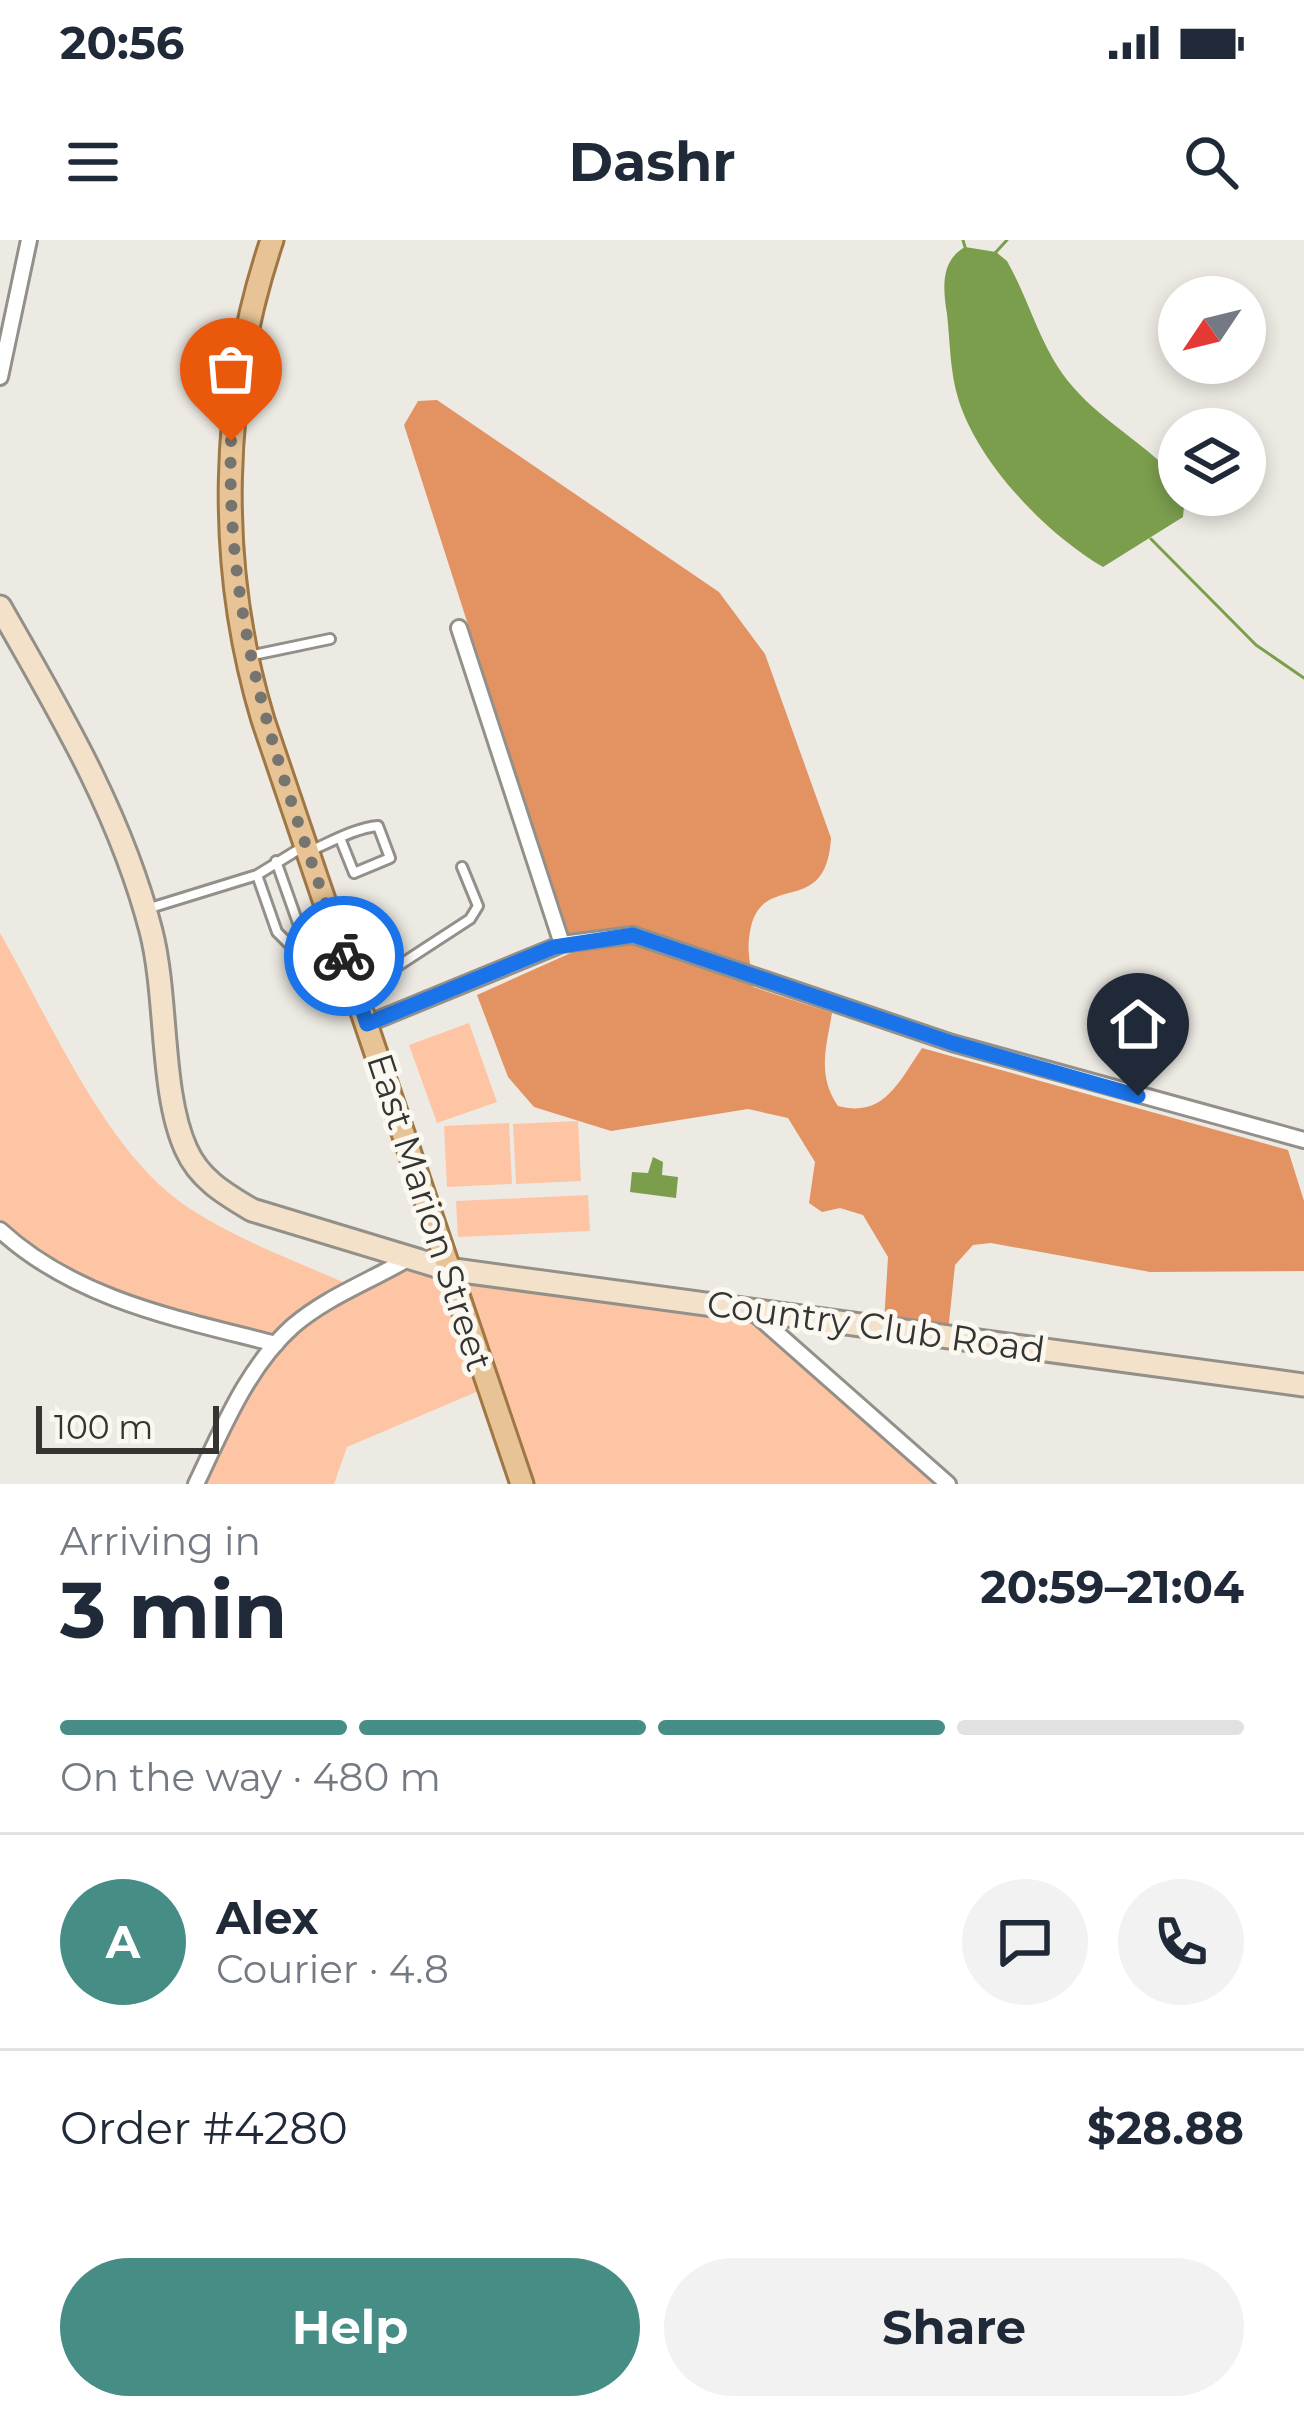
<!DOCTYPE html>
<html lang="en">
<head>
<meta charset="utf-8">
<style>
	body { margin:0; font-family:Montserrat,sans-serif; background:#f2f2f3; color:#1f2937; height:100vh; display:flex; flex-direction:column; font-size:45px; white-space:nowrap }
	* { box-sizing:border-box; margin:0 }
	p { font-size:39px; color:#747a83 }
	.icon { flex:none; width:66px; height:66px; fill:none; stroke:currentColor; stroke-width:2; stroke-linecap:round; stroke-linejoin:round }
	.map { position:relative; height:1244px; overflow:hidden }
	.panel { display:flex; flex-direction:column; background:#fff; flex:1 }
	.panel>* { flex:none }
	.needle { width:78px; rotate:235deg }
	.buttons { position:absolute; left:1158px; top:36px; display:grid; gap:24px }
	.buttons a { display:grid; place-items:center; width:108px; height:108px; border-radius:50%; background:#fff; box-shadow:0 6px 18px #0003; font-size:60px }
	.scale { position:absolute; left:36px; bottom:30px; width:183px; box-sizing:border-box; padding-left:12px; border:6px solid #353431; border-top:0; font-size:33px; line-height:42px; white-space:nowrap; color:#353431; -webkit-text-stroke:9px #faf8f0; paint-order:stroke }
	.pin { position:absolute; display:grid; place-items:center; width:102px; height:102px; color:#fff; margin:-123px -51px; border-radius:50% 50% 50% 0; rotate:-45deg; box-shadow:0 0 12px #0007 }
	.pin .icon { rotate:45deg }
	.courier { position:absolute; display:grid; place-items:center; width:120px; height:120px; margin:-60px; border:9px solid #1a73e8; border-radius:50%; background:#fff; color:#222; box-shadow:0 3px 15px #0007 }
	.overview em { font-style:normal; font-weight:700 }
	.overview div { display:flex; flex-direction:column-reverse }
	.overview { display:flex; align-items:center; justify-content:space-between; height:204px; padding:0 60px }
	h1 { font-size:78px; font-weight:700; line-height:90px }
	.bar { display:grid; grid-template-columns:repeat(4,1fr); gap:18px 12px; align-content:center; height:144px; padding:0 60px }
	.bar i { height:15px; border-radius:9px; background:#e0e1e3 }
	.bar .active { background:#468d86 }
	.bar p { grid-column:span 4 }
	.line { display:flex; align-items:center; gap:30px; padding:0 60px; border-top:3px solid #e0e1e3 }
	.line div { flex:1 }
	.round { display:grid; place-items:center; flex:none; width:126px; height:126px; border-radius:63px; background:#f2f2f3 }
	.primary-button { display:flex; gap:24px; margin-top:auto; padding:24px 60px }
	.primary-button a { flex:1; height:138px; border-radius:72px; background:#468d86; color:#fff; font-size:48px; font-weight:700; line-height:138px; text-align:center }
	.primary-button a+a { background:#f2f2f3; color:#1f2937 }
	.status { display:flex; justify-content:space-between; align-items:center; height:84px; padding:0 60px; background:#fff; direction:ltr }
	.status svg { height:33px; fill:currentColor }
	header { display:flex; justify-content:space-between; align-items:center; height:156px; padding:0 60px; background:#fff; font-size:54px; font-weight:700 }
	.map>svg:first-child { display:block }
	.green { fill:#fec5a5 }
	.forest { fill:#e39262 }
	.water { fill:#7b9e4d }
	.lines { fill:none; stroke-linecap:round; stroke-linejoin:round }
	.stream { stroke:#7b9e4d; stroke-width:3 }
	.lane-casing { stroke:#93908a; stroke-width:14 }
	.street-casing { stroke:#93908a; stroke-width:20 }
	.secondary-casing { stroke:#93908a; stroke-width:27 }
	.primary-casing { stroke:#9e7744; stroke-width:27 }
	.lane { stroke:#fff; stroke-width:8 }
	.street { stroke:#fff; stroke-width:14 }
	.secondary { stroke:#f3e1ca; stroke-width:21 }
	.primary { stroke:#e7c395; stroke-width:21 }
	.done { stroke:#75746f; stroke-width:12; stroke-dasharray:0 21.6 }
	.route { stroke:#1a73e8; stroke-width:15 }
	.labels { text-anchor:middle; stroke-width:10; stroke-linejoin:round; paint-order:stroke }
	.street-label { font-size:36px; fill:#353431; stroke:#faf8f0 }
</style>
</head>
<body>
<div class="status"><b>20:56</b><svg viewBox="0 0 49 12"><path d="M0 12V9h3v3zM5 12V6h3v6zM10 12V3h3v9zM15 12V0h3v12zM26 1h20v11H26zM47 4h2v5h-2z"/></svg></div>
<header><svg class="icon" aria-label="menu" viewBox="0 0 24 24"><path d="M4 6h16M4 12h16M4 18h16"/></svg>Dashr<svg class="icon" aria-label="search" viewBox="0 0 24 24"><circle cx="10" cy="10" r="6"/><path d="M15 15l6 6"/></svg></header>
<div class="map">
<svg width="1304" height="1244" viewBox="0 0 1304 1244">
	<rect width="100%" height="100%" fill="#edeae3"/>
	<path class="green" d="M0,693C48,776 102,904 179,961C230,998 297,1021 354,1047L406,1020L749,1068L948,1244H522L488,1147L347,1207L334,1244H196L275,1104L114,1060L0,988Z
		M469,783L497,862L437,883L409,805Z
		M578,881L581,941L516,944L513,884Z
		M509,883L512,944L447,947L444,886Z
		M588,955L590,991L458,997L456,961Z"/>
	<path class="forest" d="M437,160L719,352L765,414L831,598C826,684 756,624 749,699C747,714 752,732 753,747L832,773C826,808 817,836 838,866C884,878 898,843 922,808L1288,910L1304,961V1031L1150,1032L991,1003L973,1005L955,1025L948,1092L884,1083L888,1017L863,975L840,968L822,972L809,963L815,922L788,878L748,869L611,891L534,867L508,837L477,755L573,712L404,185L418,161Z"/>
	<path class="water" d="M965,7L996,12L1007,21C1031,63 1040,109 1073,147C1104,183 1148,205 1179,241V255H1185L1183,277L1103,327C1046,294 977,222 958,158C950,132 950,101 947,74C943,49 940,21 965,7Z
		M653,917L663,922L662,935L678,937L676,958L630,952L632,932L648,933Z"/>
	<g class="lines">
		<path class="stream" d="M963,0L965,7
			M996,12L1007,0
			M1151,299L1256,405L1304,438"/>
		<g class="lane-casing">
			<path id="lane" d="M249,416L330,399
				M301,608L257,635L277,692L289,704L334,692
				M310,611C331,602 355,588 378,586L390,618L354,633L340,598
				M276,621L304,700
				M150,668L257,635
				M358,752L470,679L478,666L462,627"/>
		</g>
		<g class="street-casing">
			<path id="street" d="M0,137L29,0
				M459,388L562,704
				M367,784L562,704L633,695L952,803L1304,900
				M0,990C76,1060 179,1079 276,1104
				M753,1072L948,1244
				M196,1244C222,1190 247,1127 293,1086C327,1057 368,1042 406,1020"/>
		</g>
		<g class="secondary-casing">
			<path id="secondary" d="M0,367C60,472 121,574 151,691C168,757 160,852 186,909C199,939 225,954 252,970L447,1029L1304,1145"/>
		</g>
		<g class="primary-casing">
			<path id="primary" d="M272,0C220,154 216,324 263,480L522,1244"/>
		</g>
		<use href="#lane" class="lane"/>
		<use href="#street" class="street"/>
		<use href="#secondary" class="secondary"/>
		<use href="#primary" class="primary"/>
	</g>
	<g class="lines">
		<path class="done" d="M231,201C225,393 283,538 344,716"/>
		<path class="route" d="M344,716L367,784L554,707L633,695L952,803L1138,856"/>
	</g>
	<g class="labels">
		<g class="street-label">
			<text transform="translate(430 972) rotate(72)" y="13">East Marion Street</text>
			<text transform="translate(876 1086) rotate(8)" y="13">Country Club Road</text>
		</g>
	</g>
</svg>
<div class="buttons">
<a><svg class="needle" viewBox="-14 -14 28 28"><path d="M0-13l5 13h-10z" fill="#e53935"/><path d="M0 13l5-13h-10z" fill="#747a83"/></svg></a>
<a><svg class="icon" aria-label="layers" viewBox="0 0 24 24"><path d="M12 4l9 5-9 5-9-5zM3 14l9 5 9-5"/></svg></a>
</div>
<div class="scale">100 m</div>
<div class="pin" style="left:231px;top:201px;background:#ea580c"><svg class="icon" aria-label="bag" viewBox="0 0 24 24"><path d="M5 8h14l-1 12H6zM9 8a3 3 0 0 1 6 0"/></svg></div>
<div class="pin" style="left:1138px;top:856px;background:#1f2937"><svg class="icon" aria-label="home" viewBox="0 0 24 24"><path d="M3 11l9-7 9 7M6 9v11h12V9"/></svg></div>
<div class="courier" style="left:344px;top:716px"><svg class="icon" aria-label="bike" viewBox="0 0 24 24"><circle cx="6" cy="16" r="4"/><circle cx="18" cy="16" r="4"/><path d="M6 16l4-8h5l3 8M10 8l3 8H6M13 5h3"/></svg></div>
</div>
<section class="panel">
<div class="overview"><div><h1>3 min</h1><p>Arriving in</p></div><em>20:59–21:04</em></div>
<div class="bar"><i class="active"></i><i class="active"></i><i class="active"></i><i></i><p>On the way · 480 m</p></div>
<div class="line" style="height:216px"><b class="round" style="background:#468d86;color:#fff">A</b><div><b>Alex</b><p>Courier · 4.8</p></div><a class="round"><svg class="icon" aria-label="chat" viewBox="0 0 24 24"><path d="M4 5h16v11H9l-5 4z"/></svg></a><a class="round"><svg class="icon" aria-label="phone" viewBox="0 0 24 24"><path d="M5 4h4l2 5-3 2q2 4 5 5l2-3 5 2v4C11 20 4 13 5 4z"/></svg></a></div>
<div class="line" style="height:156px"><div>Order #4280</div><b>$28.88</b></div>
<div class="primary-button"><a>Help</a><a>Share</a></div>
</section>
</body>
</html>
